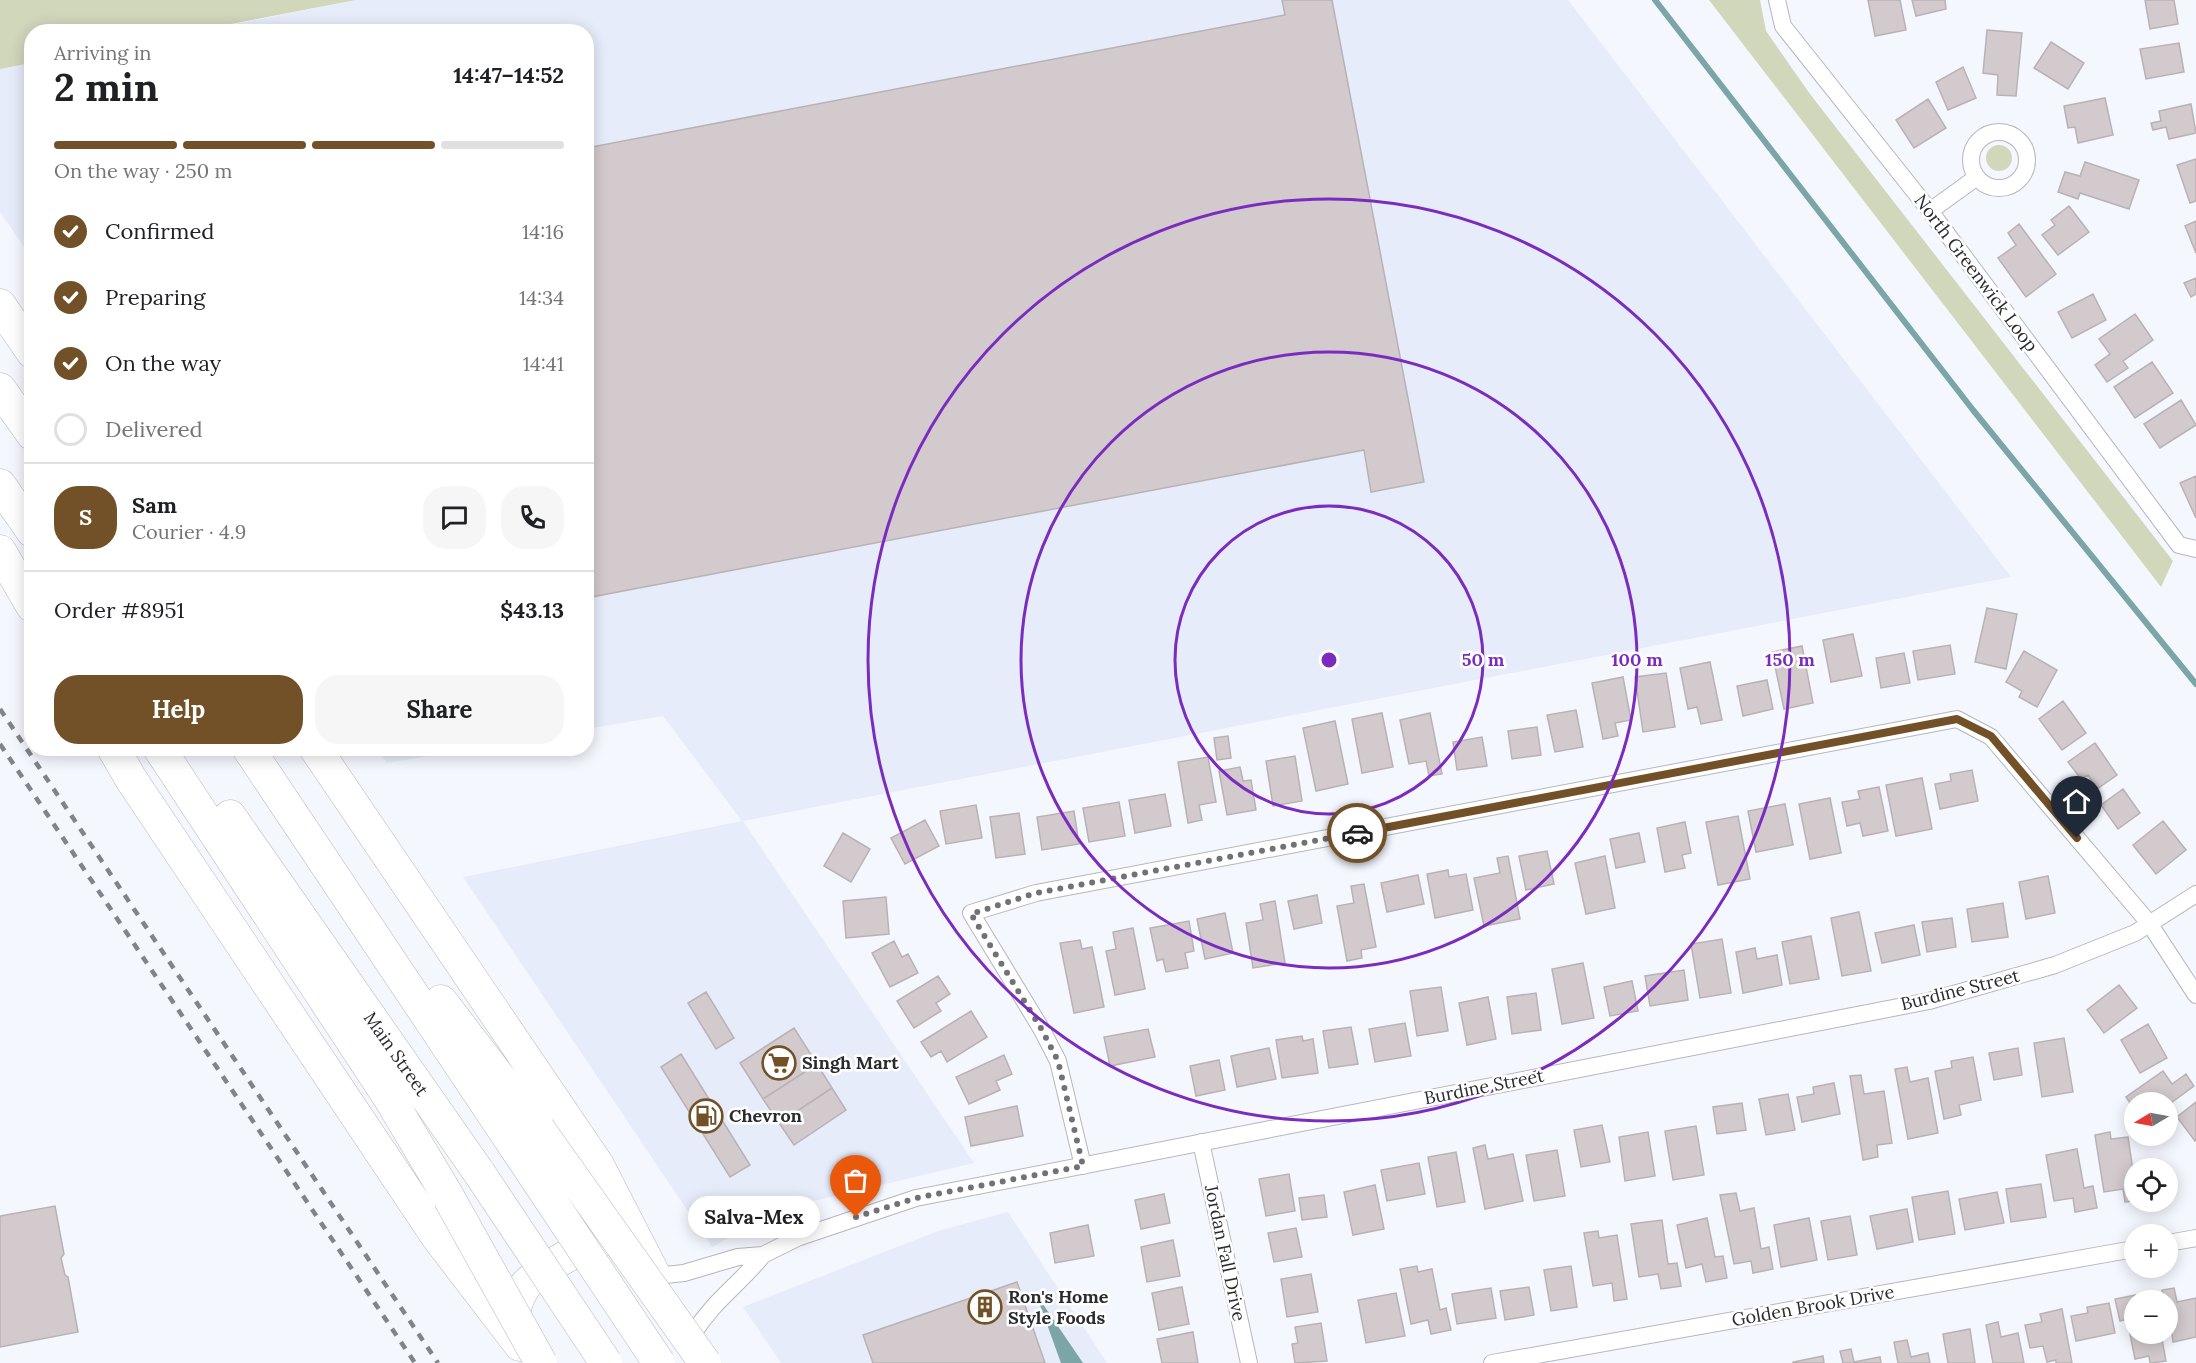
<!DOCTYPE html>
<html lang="en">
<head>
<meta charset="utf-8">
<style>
	body { margin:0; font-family:Lora,serif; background:#f6f6f6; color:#202124; height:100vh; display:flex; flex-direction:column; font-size:22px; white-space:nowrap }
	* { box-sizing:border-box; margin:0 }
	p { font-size:20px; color:#757577 }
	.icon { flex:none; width:33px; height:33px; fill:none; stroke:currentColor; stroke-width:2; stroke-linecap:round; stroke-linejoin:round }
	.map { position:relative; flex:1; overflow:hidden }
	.side { position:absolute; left:24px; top:24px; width:570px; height:732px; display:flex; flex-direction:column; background:#fff; border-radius:24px; box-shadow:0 3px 15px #0003 }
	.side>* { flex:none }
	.needle { width:39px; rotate:260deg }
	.tools { position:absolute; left:2124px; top:1092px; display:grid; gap:12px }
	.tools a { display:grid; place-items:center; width:54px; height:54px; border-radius:50%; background:#fff; box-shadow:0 3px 15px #0003; font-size:30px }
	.pin { position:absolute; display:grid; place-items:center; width:51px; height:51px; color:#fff; margin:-62px -26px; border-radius:50% 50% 50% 0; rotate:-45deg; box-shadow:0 0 6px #0007 }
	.pin .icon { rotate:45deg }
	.courier { position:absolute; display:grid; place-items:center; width:60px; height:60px; margin:-30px; border:4px solid #725128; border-radius:50%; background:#fff; color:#222; box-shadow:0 2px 8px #0007 }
	.bubble { position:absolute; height:42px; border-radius:21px; background:#fff; box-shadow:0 3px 15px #0003; font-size:20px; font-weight:700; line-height:42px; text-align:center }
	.headline em { font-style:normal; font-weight:700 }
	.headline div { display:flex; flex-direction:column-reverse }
	.headline { display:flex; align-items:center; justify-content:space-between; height:102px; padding:0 30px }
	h1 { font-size:39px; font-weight:700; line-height:45px }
	.bar { display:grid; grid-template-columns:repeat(4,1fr); gap:9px 6px; align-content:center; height:72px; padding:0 30px }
	.bar i { height:8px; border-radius:4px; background:#e0e0e0 }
	.bar .active { background:#725128 }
	.bar p { grid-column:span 4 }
	.line { display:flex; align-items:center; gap:15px; padding:0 30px; border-top:2px solid #e0e0e0 }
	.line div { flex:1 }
	.round { display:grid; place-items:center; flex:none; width:63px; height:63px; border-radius:24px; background:#f6f6f6 }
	ol { padding:0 30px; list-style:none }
	li { display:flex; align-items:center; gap:18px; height:66px }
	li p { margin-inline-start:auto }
	li .icon { padding:6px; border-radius:50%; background:#725128; color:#fff; stroke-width:4 }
	li:last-child { color:#757577 }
	li i { width:33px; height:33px; border:3px solid #e0e0e0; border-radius:50% }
	.button { display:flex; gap:12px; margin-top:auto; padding:12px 30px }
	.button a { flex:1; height:69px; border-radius:24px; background:#725128; color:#fff; font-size:24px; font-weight:700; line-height:69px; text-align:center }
	.button a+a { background:#f6f6f6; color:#202124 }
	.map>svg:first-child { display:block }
	.built { fill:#e6ecf9 }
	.green { fill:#d1d7bb }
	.water { fill:#7ba5a7 }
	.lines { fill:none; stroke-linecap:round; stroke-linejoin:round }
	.stream { stroke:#7ba5a7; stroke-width:6 }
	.building { fill:#d2cacd; stroke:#b9b2b5; stroke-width:1.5 }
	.street-casing { stroke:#b4b7bd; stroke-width:18 }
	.highway-casing { stroke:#b4b7bd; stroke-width:33 }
	.street { stroke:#fff; stroke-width:16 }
	.highway { stroke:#fff; stroke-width:32 }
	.rail { stroke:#838489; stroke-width:4.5; stroke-dasharray:8 8; stroke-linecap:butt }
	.highway-bridge-casing { stroke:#b4b7bd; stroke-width:33; stroke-linecap:butt }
	.highway-bridge { stroke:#fff; stroke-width:32 }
	.done { stroke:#717277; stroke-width:6; stroke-dasharray:0 10.8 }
	.route { stroke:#725128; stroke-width:8 }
	.ring { fill:none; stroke:#7b2cbf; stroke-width:3 }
	.labels { text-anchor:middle; stroke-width:5; stroke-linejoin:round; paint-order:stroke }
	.street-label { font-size:18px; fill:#2a2b2e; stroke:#fff }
	.poi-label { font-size:18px; font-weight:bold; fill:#2a2b2e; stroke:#fff; text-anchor:start }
	.centre { fill:#7b2cbf; stroke:#fff; stroke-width:3 }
	.ring-label { font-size:18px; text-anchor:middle; font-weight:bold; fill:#7b2cbf; stroke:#fff; stroke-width:5; stroke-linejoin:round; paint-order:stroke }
</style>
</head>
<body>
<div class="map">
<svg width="2196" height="1363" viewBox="0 0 2196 1363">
	<rect width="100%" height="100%" fill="#f5f7fe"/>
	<path class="built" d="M356,0H1568L2011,577L743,821L974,1163L788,1207L712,1247L463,877L742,821L663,716L587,729L586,32H194Z
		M31,63V257L0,212V69Z
		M377,749H471L387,763Z
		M1008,1212L1107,1363H781L743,1307L938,1231Z"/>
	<path class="green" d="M0,0H356L194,31L32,32L31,63L0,69Z
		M1709,0H1760L1766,31L1810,94L2173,561L2161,587Z
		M1986 158a13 13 0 1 1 26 0a13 13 0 1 1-26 0Z"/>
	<path class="water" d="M1036,1294L1083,1363H1061Z"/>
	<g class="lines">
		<path class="stream" d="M1655,0L1973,410L2196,684"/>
	</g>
	<path class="building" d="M1282,0H1332L1424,482L1371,492L1364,450L586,598V148L1285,15Z
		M1868,0H1900L1906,30L1875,36Z
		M1912,0H1945L1946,9L1916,16Z
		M2145,0H2174L2178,24L2150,29Z
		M1987,30L2022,33L2016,96L1997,95L1998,75L1983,73Z
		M2051,42L2084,63L2068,89L2034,68Z
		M2179,43L2184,72L2146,79L2140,49Z
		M1963,67L1976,98L1948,110L1936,82Z
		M2105,98L2113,135L2078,143L2075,127L2068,128L2064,106Z
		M1928,99L1946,128L1914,148L1896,120Z
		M2191,104L2196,133L2169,139L2166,127L2153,130L2151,123L2161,121L2159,111Z
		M2196,159V201L2190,203L2177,165Z
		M2085,162L2139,180L2129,209L2080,193L2078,199L2058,192L2065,172L2080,176Z
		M2069,206L2089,232L2058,255L2042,235L2055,225L2051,220Z
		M2196,221V253L2185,226Z
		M2019,224L2056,274L2026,297L1998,258L2016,245L2008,233Z
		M2196,278V294L2191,297L2184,283Z
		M2093,294L2106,320L2072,338L2058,312Z
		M2135,314L2153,340L2123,361L2128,368L2107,382L2095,365L2110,354L2099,339Z
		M2152,362L2173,393L2135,418L2114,387Z
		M2181,400L2196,425L2160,448L2144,424Z
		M2196,476V518L2180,483Z
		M1987,608L2017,614L2006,669L1975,662Z
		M1853,634L1862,676L1831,682L1823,640Z
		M1950,645L1955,674L1918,680L1913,651Z
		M1802,646L1813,703L1784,709L1772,652Z
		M2024,651L2057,670L2037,707L2019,697L2022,691L2006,682Z
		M1904,653L1910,683L1881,688L1876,658Z
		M1710,662L1722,720L1701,724L1697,707L1688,709L1680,668Z
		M1666,673L1675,727L1643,732L1635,677Z
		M1623,677L1631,720L1615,723L1618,736L1603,739L1592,683Z
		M1767,680L1773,709L1743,716L1737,686Z
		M2063,701L2086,733L2062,750L2039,719Z
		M1576,710L1583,747L1555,752L1547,715Z
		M1382,713L1393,767L1362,773L1352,719Z
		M1430,713L1442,774L1429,776L1426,761L1409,764L1400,720Z
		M1335,721L1348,784L1316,791L1303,728Z
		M1537,727L1541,755L1512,759L1508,731Z
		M1228,736L1231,758L1217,760L1214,738Z
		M1482,737L1487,766L1457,770L1453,742Z
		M2095,743L2117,775L2097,789L2088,775L2081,779L2068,762Z
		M1295,756L1302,801L1273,806L1266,761Z
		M1208,757L1216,802L1199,805L1202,820L1188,823L1178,762Z
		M1240,767L1243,781L1251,780L1256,810L1227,815L1219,771Z
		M1972,770L1978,801L1940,809L1935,784L1951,781L1950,774Z
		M1922,778L1932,829L1896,836L1886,785Z
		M1879,787L1888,831L1863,836L1860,823L1847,826L1842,802L1860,799L1858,791Z
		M2123,789L2140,813L2118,829L2101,805Z
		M1165,794L1171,826L1135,833L1129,800Z
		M1830,798L1841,853L1810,859L1799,804Z
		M1119,802L1125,836L1089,842L1083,808Z
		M1785,804L1793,845L1756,852L1748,811Z
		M976,805L982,838L946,844L940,811Z
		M1074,811L1079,844L1042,850L1037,817Z
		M1019,813L1025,854L996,858L990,817Z
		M1738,816L1750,879L1718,885L1706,822Z
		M925,820L939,846L905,864L891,838Z
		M2163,821L2186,850L2156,874L2133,845Z
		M1685,822L1691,853L1682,855L1685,868L1665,872L1657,828Z
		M843,833L870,849L851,882L824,866Z
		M1639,833L1645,862L1616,868L1610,839Z
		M1547,851L1554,884L1526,890L1519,856Z
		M1508,856L1520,919L1484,926L1474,878L1500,873L1497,858Z
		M1605,856L1615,908L1586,914L1575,863Z
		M1448,870L1449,877L1466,874L1473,910L1435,918L1427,874Z
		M1418,875L1424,904L1387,912L1381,883Z
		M2048,876L2055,913L2026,919L2019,882Z
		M1364,884L1376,947L1361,950L1362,958L1347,961L1337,906L1354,903L1351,886Z
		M1317,895L1322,923L1294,929L1288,901Z
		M886,897L889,934L846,938L843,901Z
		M1275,901L1285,963L1253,968L1246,923L1263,920L1260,904Z
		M2003,903L2008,937L1972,942L1967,909Z
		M1859,912L1871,971L1842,976L1831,918Z
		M1225,913L1233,953L1205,959L1197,919Z
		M1952,918L1956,947L1927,952L1922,922Z
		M1189,921L1194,951L1185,953L1188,968L1166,972L1163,959L1157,961L1150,928Z
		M1914,925L1920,955L1882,963L1875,933Z
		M1133,928L1145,989L1115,995L1106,951L1116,949L1113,932Z
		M1811,936L1819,979L1790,984L1782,942Z
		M1722,939L1731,993L1700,998L1691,944Z
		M1080,940L1082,949L1092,947L1104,1007L1074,1013L1060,943Z
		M894,941L902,957L908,954L918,973L890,987L872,953Z
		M1755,948L1757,959L1777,955L1782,985L1743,993L1736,952Z
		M1583,963L1594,1018L1562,1024L1552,969Z
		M1684,970L1688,1000L1650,1006L1645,976Z
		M938,976L950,994L936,1003L941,1011L914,1028L897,1001Z
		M1632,981L1638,1011L1610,1016L1604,987Z
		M2119,985L2137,1008L2104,1033L2087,1010Z
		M1441,987L1448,1031L1417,1036L1410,991Z
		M706,992L734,1038L716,1049L688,1003Z
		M1536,993L1541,1030L1512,1034L1507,997Z
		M1488,997L1496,1039L1467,1045L1459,1003Z
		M971,1011L987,1037L947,1062L941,1051L931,1057L921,1042Z
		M1405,1023L1411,1056L1375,1062L1369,1029Z
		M2148,1024L2167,1058L2140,1073L2121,1040Z
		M1351,1027L1358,1064L1329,1068L1323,1031Z
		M794,1028L817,1064L763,1099L740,1063Z
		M1148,1029L1155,1057L1110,1066L1104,1037Z
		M1302,1036L1303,1041L1313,1039L1318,1073L1282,1078L1276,1040Z
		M2064,1038L2073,1092L2042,1097L2034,1043Z
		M1269,1048L1276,1079L1237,1087L1231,1056Z
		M2018,1048L2022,1075L1994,1080L1989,1053Z
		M681,1054L750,1165L730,1177L661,1067Z
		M1004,1055L1012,1074L996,1081L1000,1090L969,1104L956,1077Z
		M1973,1057L1981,1100L1959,1105L1961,1115L1944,1119L1935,1071L1952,1068L1951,1061Z
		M1219,1060L1225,1090L1196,1096L1190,1066Z
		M817,1064L832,1088L779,1123L763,1099Z
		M1907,1067L1910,1082L1928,1078L1938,1133L1908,1139L1895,1069Z
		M2163,1071L2172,1084L2186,1074L2194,1086L2168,1105V1102H2134V1109L2126,1097Z
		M1861,1075L1864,1094L1884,1091L1892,1143L1877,1145L1878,1157L1863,1160L1850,1076Z
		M1834,1083L1840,1114L1802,1122L1797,1097L1814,1094L1813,1087Z
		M832,1088L846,1110L794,1145L779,1123Z
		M1788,1094L1795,1130L1766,1135L1759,1099Z
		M2196,1102V1140L2195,1141L2177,1117Z
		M1742,1103L1746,1130L1717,1134L1713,1107Z
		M1017,1106L1023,1136L971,1146L965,1117Z
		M1602,1125L1610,1162L1581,1167L1574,1130Z
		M1696,1126L1704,1175L1673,1180L1665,1131Z
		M1648,1132L1655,1176L1625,1181L1619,1137Z
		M2110,1132L2111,1139L2128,1137L2134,1177V1201L2125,1202L2123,1189L2104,1192L2095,1135Z
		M1485,1145L1488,1159L1513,1154L1523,1201L1485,1209L1473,1148Z
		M2077,1149L2084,1188L2093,1186L2097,1208L2075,1212L2073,1198L2054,1201L2046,1155Z
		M1557,1150L1565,1196L1534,1201L1526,1155Z
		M1456,1152L1465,1202L1437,1207L1428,1157Z
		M1419,1163L1425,1194L1387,1201L1381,1170Z
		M1289,1174L1295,1211L1266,1216L1259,1179Z
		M2041,1184L2046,1217L2011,1222L2006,1189Z
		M1375,1185L1384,1229L1353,1235L1344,1192Z
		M1948,1191L1955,1234L1919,1240L1912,1197Z
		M1997,1192L2004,1223L1965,1230L1959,1199Z
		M1736,1193L1740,1211L1754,1208L1761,1249L1769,1247L1773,1269L1753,1273L1751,1261L1734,1264L1720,1195Z
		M1164,1194L1170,1223L1141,1229L1135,1200Z
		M1324,1195L1327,1217L1302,1220L1299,1198Z
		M55,1206L64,1254L61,1258L65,1275L68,1277L78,1332L0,1347V1216Z
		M1907,1209L1913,1242L1877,1249L1870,1216Z
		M1850,1216L1857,1255L1828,1260L1821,1221Z
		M1707,1218L1715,1257L1723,1256L1727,1278L1706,1282L1702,1264L1686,1268L1677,1225Z
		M1809,1218L1817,1260L1781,1267L1774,1225Z
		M1662,1220L1668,1264L1677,1263L1681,1286L1661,1289L1658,1274L1639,1277L1631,1224Z
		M1088,1225L1094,1256L1055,1263L1050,1233Z
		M1296,1228L1302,1257L1274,1262L1268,1233Z
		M1598,1231L1599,1238L1617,1235L1627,1299L1614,1301L1612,1283L1593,1286L1584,1233Z
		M1173,1240L1180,1276L1147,1282L1141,1247Z
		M1417,1266L1418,1272L1432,1269L1440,1310L1446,1308L1451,1330L1431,1334L1428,1320L1411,1324L1400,1269Z
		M1571,1266L1577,1307L1551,1311L1544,1270Z
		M1311,1274L1318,1312L1287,1317L1281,1279Z
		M1017,1282L1045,1363H873L863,1335Z
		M1182,1287L1189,1324L1159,1330L1152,1293Z
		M1529,1287L1534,1315L1505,1320L1500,1291Z
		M1491,1288L1496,1318L1457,1324L1452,1294Z
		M2174,1288L2177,1302L2196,1298V1337L2173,1342L2168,1300H2164L2162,1290Z
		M1396,1293L1405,1336L1366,1343L1358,1300Z
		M2136,1295L2134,1334H2161L2166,1361L2150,1363L2149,1356L2135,1359L2127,1319L2120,1321L2115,1299Z
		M2109,1303L2115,1333L2076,1341L2071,1316L2088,1313L2087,1307Z
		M2062,1309L2072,1363H2056V1360L2047,1362L2043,1346L2030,1348L2025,1325L2042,1322L2040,1314Z
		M1998,1322L2001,1337L2018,1333L2024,1363H1993L1986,1325Z
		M1321,1323L1327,1361L1295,1363L1292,1344L1298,1343L1295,1327Z
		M1970,1329L1975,1363H1948L1943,1334Z
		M1193,1332L1198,1363H1162L1157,1339Z
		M1907,1340L1911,1357L1928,1353L1930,1363H1898L1894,1342Z
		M1851,1349L1854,1362L1880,1357L1881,1363H1843L1840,1351Z
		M1823,1356L1824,1363H1793V1362Z"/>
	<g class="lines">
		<g class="street-casing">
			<path id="street" d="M1777,0L1783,26L1930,211L2179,545L2196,549
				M1971 160a28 28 0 1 1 56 0a28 28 0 1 1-56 0Z
				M1930,211L1977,177
				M1201,1142L1249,1363
				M1083,1166L1058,1061L1042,1030L971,913L1036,893L1957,719L1991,737L2149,923L2196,995
				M2168,1243L2196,1238
				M656,1276L684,1273L738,1257L763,1255L797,1238L916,1198L1929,1001L2055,965L2135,933L2196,894
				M693,1334C714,1300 740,1284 763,1255
				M1492,1363L2134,1249"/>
		</g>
		<g class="highway-casing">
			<path id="highway" d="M0,305L32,352
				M0,389L32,434
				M0,485L32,531
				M0,551L32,606
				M113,748L131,779L438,1238L520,1345
				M159,748L390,1099L449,1198
				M248,748L515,1147
				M315,748L598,1165L654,1274
				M230,816L480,1174
				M441,1001L539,1129
				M517,1334C510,1317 515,1301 525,1286C534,1274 593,1238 609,1239C620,1240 630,1245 637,1253"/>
		</g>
		<use href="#street" class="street"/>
		<use href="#highway" class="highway"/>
		<path class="rail" d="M0,709L438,1363
			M0,744L415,1363"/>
		<g class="highway-bridge-casing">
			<path id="highway-bridge" d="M539,1129L705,1363
				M515,1147L659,1363
				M480,1174L606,1363
				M449,1198L541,1363"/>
		</g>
		<use href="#highway-bridge" class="highway-bridge"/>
	</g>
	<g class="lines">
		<path class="done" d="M856,1217L916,1198L1083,1166L1058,1061L1042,1030L971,914L1036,893L1357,833"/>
		<path class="route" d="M1357,833L1957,719L1991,736L2077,838"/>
	</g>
	<g class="ring">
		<circle cx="1329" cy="660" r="154"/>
		<circle cx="1329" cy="660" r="308"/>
		<circle cx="1329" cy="660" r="461"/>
	</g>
	<defs>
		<g id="supermarket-ring" transform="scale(1.725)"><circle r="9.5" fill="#fff" stroke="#725128" stroke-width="1.5"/><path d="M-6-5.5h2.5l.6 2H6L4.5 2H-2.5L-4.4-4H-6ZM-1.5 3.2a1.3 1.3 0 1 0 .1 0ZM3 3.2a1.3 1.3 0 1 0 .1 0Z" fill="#725128"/></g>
		<g id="fuel-ring" transform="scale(1.725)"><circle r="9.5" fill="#fff" stroke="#725128" stroke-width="1.5"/><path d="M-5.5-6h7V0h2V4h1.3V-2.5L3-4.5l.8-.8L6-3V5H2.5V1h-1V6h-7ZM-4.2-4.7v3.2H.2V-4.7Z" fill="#725128"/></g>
		<g id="building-ring" transform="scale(1.725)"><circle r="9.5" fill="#fff" stroke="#725128" stroke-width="1.5"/><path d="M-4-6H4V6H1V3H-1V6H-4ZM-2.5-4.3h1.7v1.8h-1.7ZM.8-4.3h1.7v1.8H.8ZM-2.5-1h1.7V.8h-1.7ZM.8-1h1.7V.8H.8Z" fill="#725128"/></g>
	</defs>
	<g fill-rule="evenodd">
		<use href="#supermarket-ring" x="779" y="1063"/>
		<use href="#fuel-ring" x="706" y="1116"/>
		<use href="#building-ring" x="985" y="1307"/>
	</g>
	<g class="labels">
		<g class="street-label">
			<text transform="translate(1976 273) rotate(53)" y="6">North Greenwick Loop</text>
			<text transform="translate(1960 990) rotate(-14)" y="6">Burdine Street</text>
			<text transform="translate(396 1054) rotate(55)" y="6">Main Street</text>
			<text transform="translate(1484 1087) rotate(-11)" y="6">Burdine Street</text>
			<text transform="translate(1225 1253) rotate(78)" y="6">Jordan Fall Drive</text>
			<text transform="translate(1813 1306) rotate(-10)" y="6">Golden Brook Drive</text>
		</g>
		<g class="poi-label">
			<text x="802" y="1069">Singh Mart</text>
			<text x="729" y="1122">Chevron</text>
			<text x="1008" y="1303">Ron's Home<tspan x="1008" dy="21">Style Foods</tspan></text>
		</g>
	</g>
	<circle cx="1329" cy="660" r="9" class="centre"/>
	<g class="ring-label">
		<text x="1483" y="666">50 m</text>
		<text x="1637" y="666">100 m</text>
		<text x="1790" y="666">150 m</text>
	</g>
</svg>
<div class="tools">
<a><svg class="needle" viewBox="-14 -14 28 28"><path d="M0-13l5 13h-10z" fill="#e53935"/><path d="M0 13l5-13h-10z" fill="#757577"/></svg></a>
<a><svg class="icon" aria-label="locate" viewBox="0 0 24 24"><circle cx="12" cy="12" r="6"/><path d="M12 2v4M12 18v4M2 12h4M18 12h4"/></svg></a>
<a>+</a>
<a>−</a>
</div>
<div class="pin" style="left:856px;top:1217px;background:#ea580c"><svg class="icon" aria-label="bag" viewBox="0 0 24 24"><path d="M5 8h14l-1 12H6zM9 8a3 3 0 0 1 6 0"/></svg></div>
<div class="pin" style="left:2077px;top:838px;background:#1f2937"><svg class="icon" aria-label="home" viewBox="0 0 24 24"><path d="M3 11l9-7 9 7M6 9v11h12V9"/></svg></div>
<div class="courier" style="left:1357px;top:833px"><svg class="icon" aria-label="car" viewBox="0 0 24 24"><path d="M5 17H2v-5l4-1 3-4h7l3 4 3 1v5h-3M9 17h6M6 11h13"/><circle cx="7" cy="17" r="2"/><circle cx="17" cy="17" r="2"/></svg></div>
<div class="bubble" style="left:688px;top:1196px;width:132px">Salva-Mex</div>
<section class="side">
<div class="headline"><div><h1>2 min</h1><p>Arriving in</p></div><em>14:47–14:52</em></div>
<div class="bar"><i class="active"></i><i class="active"></i><i class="active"></i><i></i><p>On the way · 250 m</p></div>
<ol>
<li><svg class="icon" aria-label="check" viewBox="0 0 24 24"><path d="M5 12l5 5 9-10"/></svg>Confirmed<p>14:16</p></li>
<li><svg class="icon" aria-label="check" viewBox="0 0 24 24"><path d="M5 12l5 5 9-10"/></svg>Preparing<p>14:34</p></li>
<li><svg class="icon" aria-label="check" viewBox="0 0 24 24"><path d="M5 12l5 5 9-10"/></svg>On the way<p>14:41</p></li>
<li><i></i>Delivered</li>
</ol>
<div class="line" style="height:108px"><b class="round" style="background:#725128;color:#fff">S</b><div><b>Sam</b><p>Courier · 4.9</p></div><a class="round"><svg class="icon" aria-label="chat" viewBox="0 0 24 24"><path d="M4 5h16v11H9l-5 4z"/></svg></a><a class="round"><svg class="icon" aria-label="phone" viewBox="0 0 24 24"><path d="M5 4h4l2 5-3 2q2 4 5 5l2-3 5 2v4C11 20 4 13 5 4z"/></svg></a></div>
<div class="line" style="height:78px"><div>Order #8951</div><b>$43.13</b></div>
<div class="button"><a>Help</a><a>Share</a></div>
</section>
</div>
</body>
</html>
